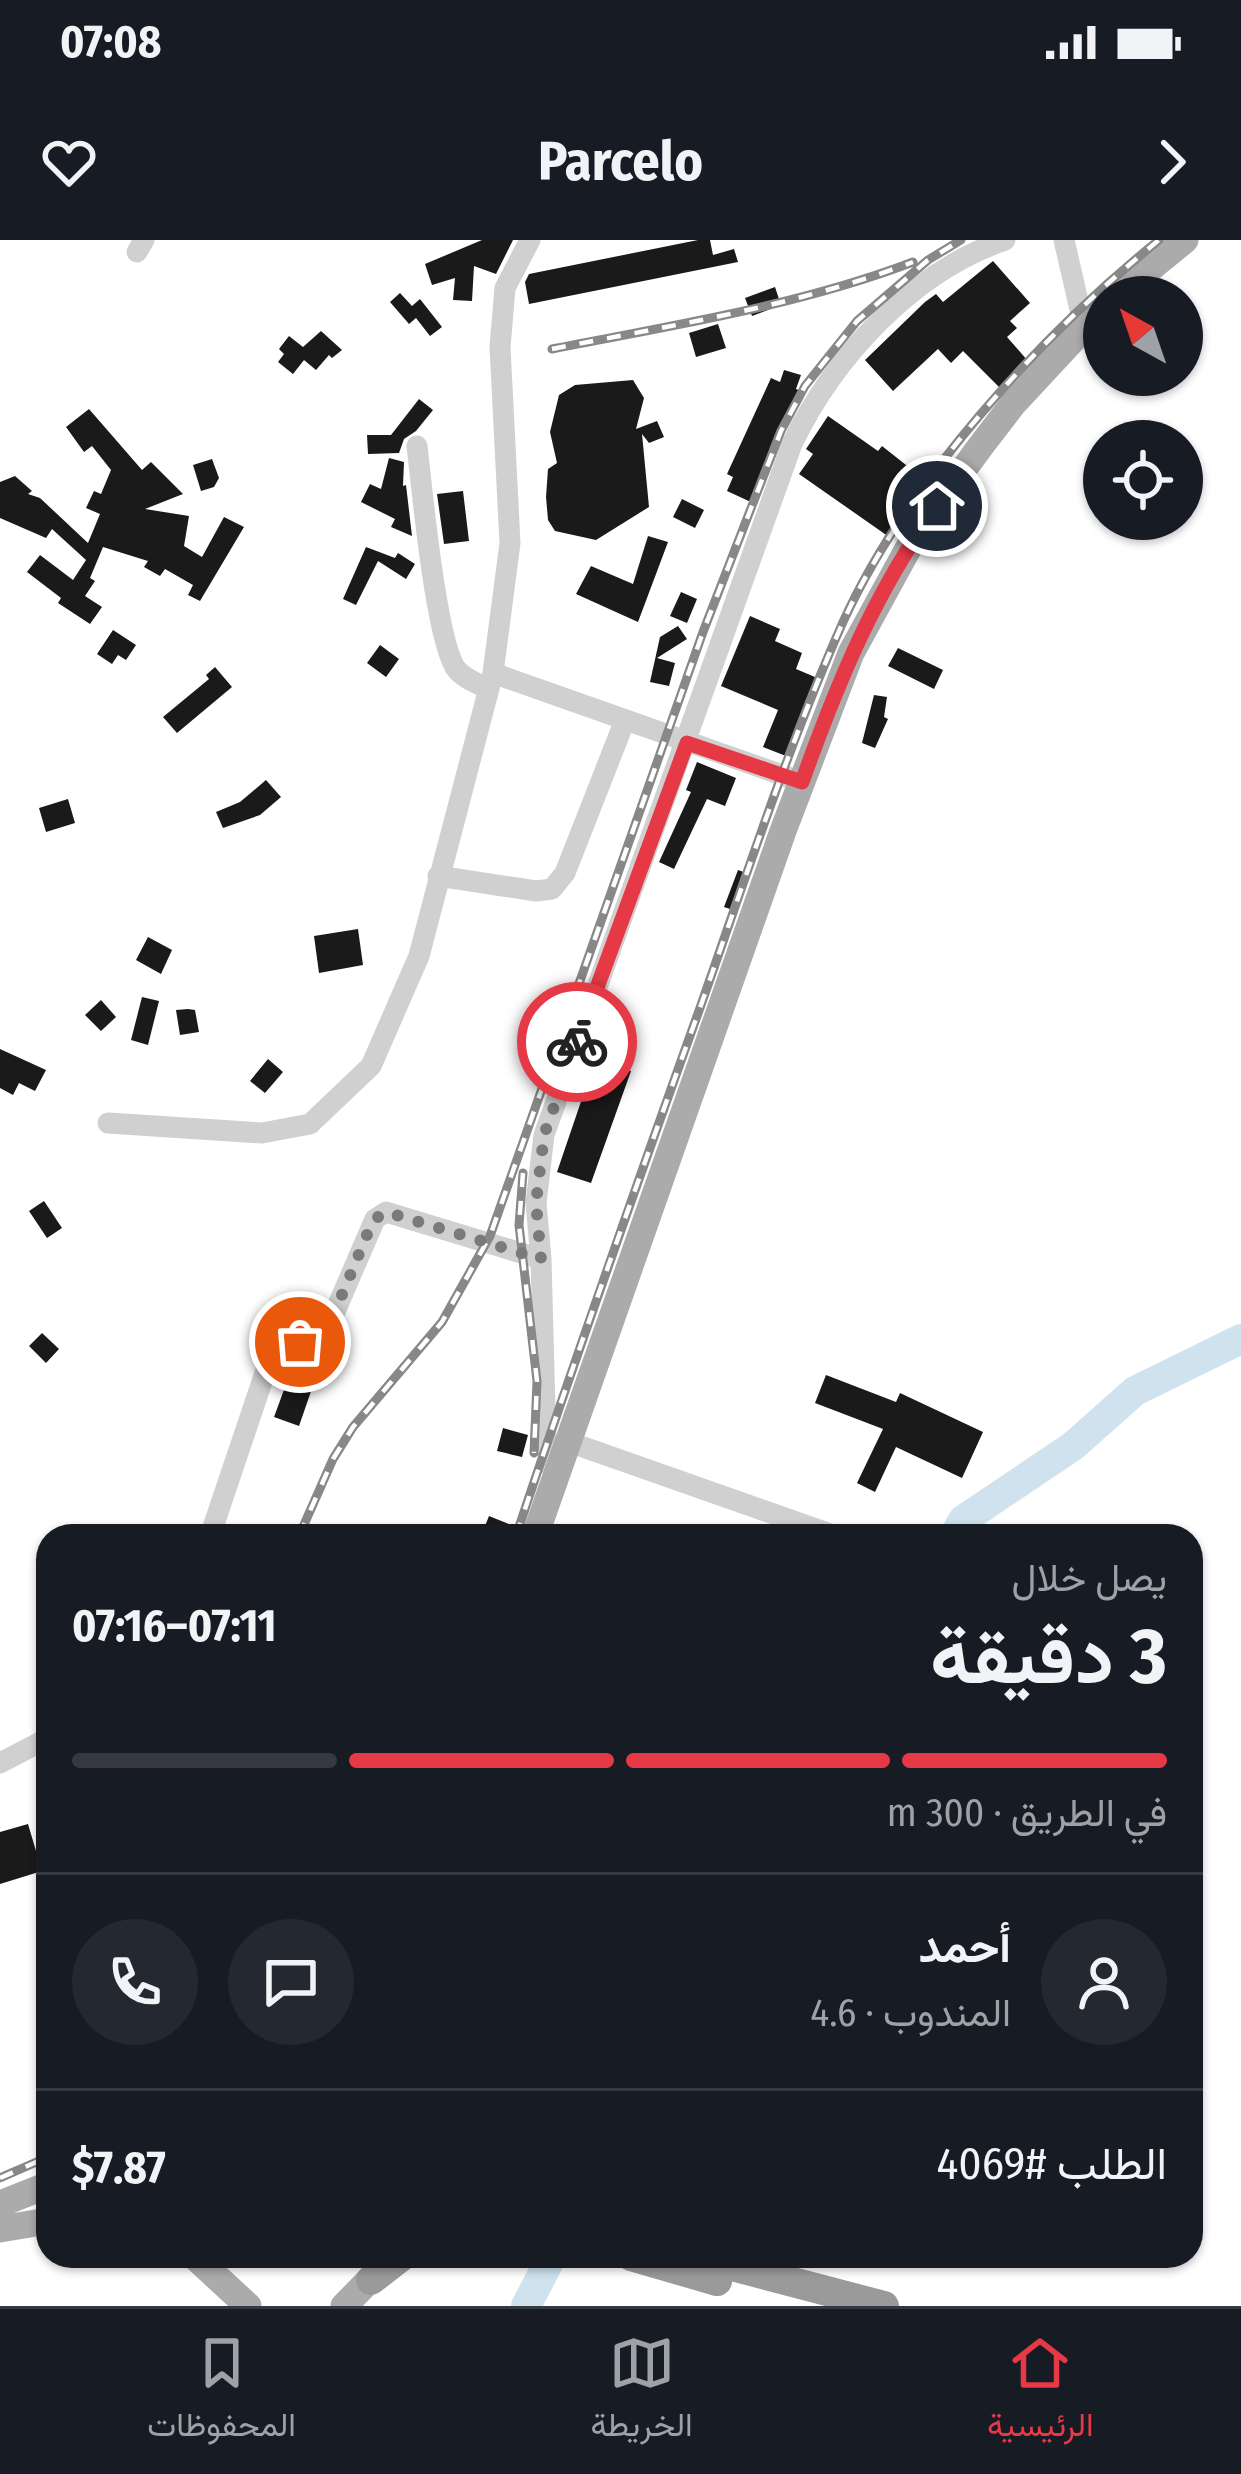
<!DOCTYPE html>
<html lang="ar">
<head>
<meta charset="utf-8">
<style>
	body { margin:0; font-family:"Fira Sans Condensed",Vazirmatn,sans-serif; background:#242831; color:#f1f3f6; direction:rtl; height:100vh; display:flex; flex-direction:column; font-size:45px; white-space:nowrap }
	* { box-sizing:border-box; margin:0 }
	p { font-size:39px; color:#9ea1a6 }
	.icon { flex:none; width:66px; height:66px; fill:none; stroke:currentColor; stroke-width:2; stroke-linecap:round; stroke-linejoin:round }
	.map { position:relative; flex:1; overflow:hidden; direction:ltr }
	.details { position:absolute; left:36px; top:1284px; width:1167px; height:744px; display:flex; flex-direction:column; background:#171b24; border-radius:36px; box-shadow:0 3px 9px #0004; direction:rtl }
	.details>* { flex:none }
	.needle { width:78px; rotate:320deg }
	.tools { position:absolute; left:1083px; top:36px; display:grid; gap:24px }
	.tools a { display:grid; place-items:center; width:120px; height:120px; border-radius:50%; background:#171b24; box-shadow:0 3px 9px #0004; font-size:60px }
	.pin { position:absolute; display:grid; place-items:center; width:102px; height:102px; color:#fff; margin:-51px; border:6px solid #fff; border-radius:50%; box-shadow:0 3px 12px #0007 }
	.courier { position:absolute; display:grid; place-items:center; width:120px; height:120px; margin:-60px; border:9px solid #e63946; border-radius:50%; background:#fff; color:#222; box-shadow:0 3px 15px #0007 }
	.overview em { font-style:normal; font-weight:700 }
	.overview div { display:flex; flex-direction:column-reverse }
	.overview { display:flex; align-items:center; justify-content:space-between; height:204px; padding:0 36px }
	h1 { font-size:78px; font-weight:700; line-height:90px }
	.bar { display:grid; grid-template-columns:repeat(4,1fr); gap:18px 12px; align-content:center; height:144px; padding:0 36px }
	.bar i { height:15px; border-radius:9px; background:#363941 }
	.bar .on { background:#e63946 }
	.bar p { grid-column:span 4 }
	.line { display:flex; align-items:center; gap:30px; padding:0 36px; border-top:3px solid #363941 }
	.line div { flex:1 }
	.round { display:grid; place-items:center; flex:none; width:126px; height:126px; border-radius:63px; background:#242831 }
	.status { display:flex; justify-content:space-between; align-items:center; height:84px; padding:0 60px; background:#171b24; direction:ltr }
	.status svg { height:33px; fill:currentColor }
	header { display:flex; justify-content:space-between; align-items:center; height:156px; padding:0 36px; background:#171b24; font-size:54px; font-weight:700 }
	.menu { display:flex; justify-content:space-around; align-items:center; height:168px; border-top:3px solid #363941; background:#171b24; font-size:33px; color:#9ea1a6 }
	.menu a { display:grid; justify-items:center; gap:6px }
	.menu .on { color:#e63946 }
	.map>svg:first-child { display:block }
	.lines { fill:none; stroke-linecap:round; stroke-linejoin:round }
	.river { stroke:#cfe2ee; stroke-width:30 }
	.building { fill:#1a1a1a }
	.minor { stroke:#d0d0d0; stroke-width:21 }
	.major { stroke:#ababab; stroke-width:27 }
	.highway { stroke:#9a9a9a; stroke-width:30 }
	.rail-casing { stroke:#888; stroke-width:9 }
	.rail { stroke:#fff; stroke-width:4.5; stroke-dasharray:14; stroke-linecap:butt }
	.done { stroke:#7a7a7a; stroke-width:12; stroke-dasharray:0 21.6 }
	.route { stroke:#e63946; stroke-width:15 }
</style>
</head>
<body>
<div class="status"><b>07:08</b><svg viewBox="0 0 49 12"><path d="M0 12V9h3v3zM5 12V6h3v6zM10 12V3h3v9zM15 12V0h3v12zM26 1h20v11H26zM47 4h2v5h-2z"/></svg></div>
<header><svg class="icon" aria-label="forward" viewBox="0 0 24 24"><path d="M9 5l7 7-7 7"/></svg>Parcelo<svg class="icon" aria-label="heart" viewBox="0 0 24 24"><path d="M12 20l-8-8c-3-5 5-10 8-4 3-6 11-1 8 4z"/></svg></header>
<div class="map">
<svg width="1241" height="2066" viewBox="0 0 1241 2066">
	<rect width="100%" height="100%" fill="#fff"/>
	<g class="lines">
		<path class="river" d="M954,1296L963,1280L1073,1206L1135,1151L1241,1099
			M526,2066L552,2016"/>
	</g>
	<path class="building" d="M482,0H513L496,34L474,26L472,61L453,60L455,38L432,45L425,24Z
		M698,0H710L713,15L734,9L738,22L529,64L525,42L529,34Z
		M993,21L1030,63L1010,81L1017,88L1007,97L1028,121L1001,149L963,111L951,123L938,109L893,151L865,120L925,62L936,54L943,62Z
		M775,47L781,65L752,76L745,58Z
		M400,53L412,66L420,59L442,87L430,96L416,78L409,84L390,62Z
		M718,84L726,108L696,117L689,93Z
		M321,91L342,110L332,118L329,115L316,130L304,120L293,134L278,122L284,114L279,109L289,96L303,107Z
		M784,130L801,135L796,149L801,151L753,263L727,251L733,237L727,234L771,138L780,142Z
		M633,140L644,158L636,189L657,181L664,197L649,203L642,194L649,267L596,300L555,291L548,280L546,257L548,229L557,223L550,192L559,155L575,145Z
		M419,159L433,170L416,191L404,199L399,213L368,214L367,195H391Z
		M89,169L142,230L151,222L183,254L145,269L189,276L184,306L202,317L224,277L244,287L200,361L188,355L193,345L165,329L160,336L144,327L148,321L103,307L90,338L95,341L85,356L102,367L90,384L58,363L61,358L27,332L40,315L73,340L86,320L52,289L46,298L0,278V242L15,236L32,251L28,254L40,258L88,303L100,274L86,268L94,251L101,254L111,230L92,206L84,212L66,187Z
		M828,176L878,211L882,206L930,244L892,299L799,234L813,214L806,209Z
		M389,218L404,222L403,246L406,245L412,296L391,287L395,279L361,262L370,244L381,249Z
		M212,219L219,238L214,247L201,251L193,225Z
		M463,251L469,301L444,304L437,254Z
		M682,259L704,270L695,288L673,277Z
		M648,296L668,302L638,382L576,354L591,326L633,344Z
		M366,307L395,318L398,313L415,324L406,339L378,321L356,365L343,359Z
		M681,352L697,359L687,383L670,376Z
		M750,376L780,389L775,401L802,413L796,429L822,440L791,518L763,507L778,470L721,446Z
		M678,386L687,399L657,418L675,423L669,446L650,442L660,397Z
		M113,390L136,405L126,420L118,415L112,424L97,414Z
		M380,405L399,419L386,437L367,423Z
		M898,408L943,430L934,449L888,426Z
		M215,427L232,447L177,493L163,477L209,439L206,435Z
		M874,455L887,457L884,477L888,479L875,508L862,503Z
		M697,522L736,538L725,566L707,559L674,629L659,622L691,552L686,550Z
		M266,540L281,557L260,575L223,588L216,572L240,562Z
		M68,559L75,583L46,592L39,568Z
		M738,630L749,634L736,671L724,667Z
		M358,689L363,725L319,733L314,696Z
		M148,697L172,710L161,734L136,720Z
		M142,757L159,761L148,805L131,800Z
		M101,760L116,777L101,791L85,775Z
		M188,769L195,770L199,792L180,795L176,770Z
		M0,809L46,830L35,851L19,843L13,855L0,848Z
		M589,814L631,831L591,943L557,932L589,838L582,835Z
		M268,819L283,832L265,853L250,841Z
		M44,961L62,988L47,998L29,971Z
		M42,1093L59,1109L46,1123L29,1106Z
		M292,1128L316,1137L299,1186L274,1177Z
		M826,1135L896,1162L900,1153L983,1192L962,1238L896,1207L875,1252L857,1243L883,1189L815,1163Z
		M503,1188L528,1195L522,1217L497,1211Z
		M489,1276L519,1288L517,1296H481Z
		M28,1584L42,1631L0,1644V1592Z"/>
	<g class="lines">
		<path class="minor" d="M1064,0L1084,87
			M137,12L144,0
			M417,206C422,247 436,404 457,430C465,439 478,444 489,449
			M493,433L802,542
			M438,636L536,651L552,649L565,633L625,480
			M108,883L262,893L310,884L371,826L419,716L493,433L510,303L500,107L505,48L530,0
			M569,1202L836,1296
			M555,1239L546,1206L541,1019L536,963L544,895L792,204C834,117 912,32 1005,0
			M210,1296L266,1130L334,1074L375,979L386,972L541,1019
			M0,1523L48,1498"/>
		<path class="major" d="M1115,57L1185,0
			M535,1296L783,591L851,413L915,296L980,207L1013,164L1104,66
			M0,1964L48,1945
			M0,1989L48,1981
			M194,2016L248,2066
			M344,2066L383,2026"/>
		<path class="highway" d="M631,2016L717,2041
			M694,2016L884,2066
			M371,2040L402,2016"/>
		<g class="rail-casing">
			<path id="rail" d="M552,109C673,85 797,66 913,22
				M523,933L519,985L537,1141L534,1213
				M299,1296L333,1219L353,1187L442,1082L490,996L703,392L781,191L805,146L857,81L928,20L961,0
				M516,1296C575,1118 638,941 701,765C746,637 788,506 843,382C906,243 1041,95 1159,0
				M46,1873L48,1867
				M0,1938L48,1917"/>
		</g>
		<use href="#rail" class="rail"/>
	</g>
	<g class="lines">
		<path class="done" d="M300,1102L334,1074L369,990L375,979L386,972L541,1019L536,963L544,895L577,802"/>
		<path class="route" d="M577,802L687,503L802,542C837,444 875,351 937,266"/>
	</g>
</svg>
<div class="tools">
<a><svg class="needle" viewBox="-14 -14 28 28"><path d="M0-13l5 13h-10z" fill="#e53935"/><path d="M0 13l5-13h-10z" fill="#9ea1a6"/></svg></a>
<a><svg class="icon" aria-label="locate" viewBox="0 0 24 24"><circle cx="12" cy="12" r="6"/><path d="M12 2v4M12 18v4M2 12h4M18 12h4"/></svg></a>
</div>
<div class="pin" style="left:300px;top:1102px;background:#ea580c"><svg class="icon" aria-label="bag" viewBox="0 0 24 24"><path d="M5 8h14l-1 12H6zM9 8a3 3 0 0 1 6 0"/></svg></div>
<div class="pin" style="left:937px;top:266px;background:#1f2937"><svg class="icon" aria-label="home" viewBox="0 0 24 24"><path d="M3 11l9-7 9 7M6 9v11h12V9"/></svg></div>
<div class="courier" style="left:577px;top:802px"><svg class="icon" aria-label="bike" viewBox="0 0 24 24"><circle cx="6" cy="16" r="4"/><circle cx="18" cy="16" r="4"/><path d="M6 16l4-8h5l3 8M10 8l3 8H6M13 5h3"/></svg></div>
<section class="details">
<div class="overview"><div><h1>3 دقيقة</h1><p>يصل خلال</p></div><em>07:11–07:16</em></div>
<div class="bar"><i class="on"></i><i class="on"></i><i class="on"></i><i></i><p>في الطريق · 300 m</p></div>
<div class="line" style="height:216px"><a class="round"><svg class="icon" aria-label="person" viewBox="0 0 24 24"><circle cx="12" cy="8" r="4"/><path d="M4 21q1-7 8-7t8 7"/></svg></a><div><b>أحمد</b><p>المندوب · 4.6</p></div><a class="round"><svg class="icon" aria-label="chat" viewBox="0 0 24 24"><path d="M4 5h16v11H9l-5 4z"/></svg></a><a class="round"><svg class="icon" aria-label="phone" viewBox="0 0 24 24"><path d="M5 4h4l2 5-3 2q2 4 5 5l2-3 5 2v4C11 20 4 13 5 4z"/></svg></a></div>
<div class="line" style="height:156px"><div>الطلب #4069</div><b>$7.87</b></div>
</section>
</div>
<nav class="menu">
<a class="on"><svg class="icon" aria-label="home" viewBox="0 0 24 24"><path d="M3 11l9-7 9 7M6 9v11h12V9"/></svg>الرئيسية</a>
<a><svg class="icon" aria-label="map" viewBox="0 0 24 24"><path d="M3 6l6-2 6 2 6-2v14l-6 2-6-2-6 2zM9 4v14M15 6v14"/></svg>الخريطة</a>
<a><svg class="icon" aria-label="saved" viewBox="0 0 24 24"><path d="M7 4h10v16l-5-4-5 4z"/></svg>المحفوظات</a>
</nav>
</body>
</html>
